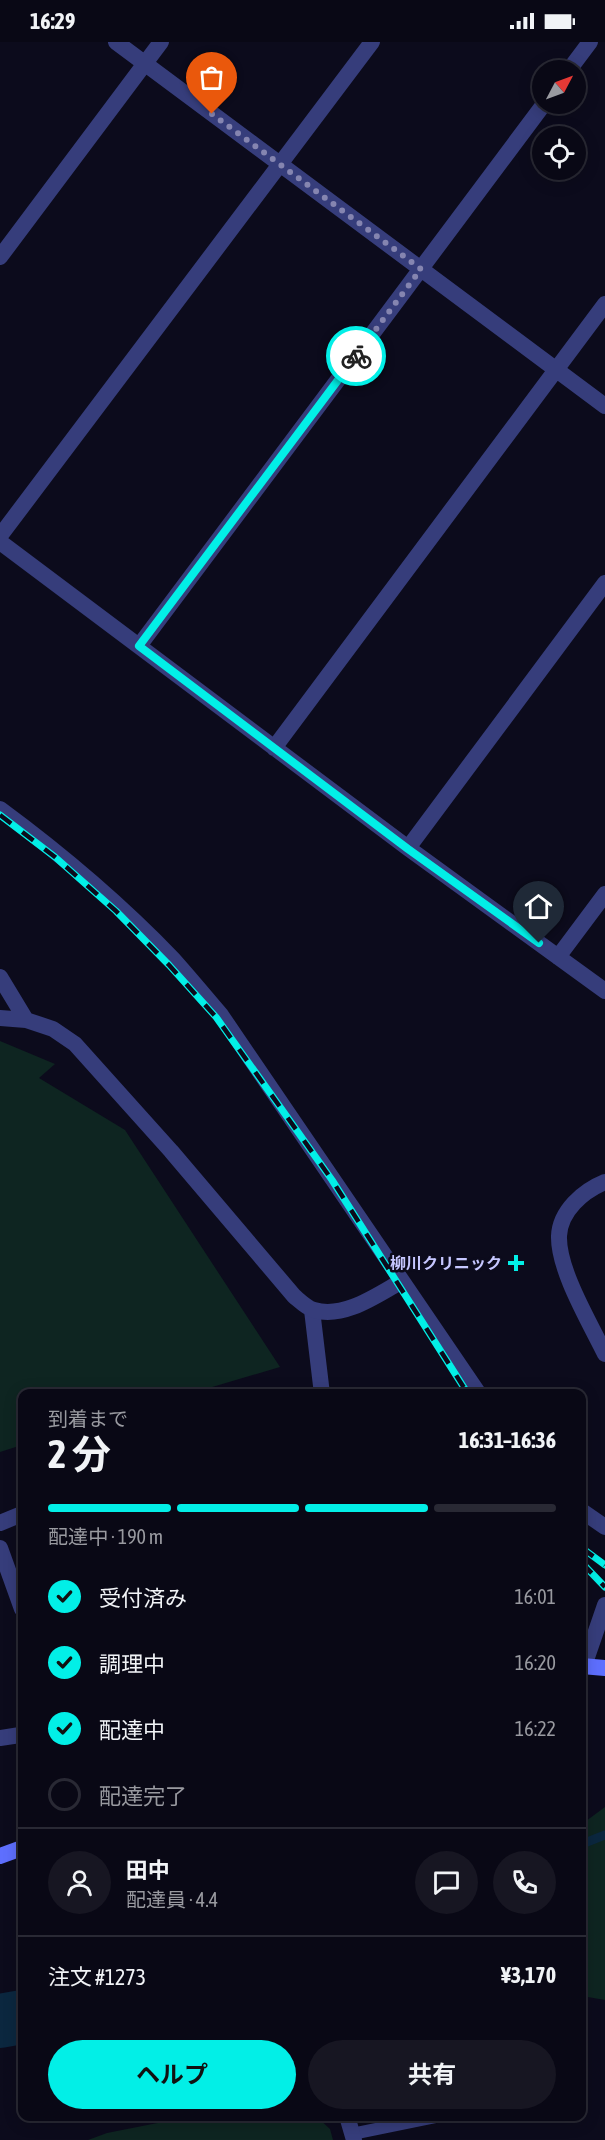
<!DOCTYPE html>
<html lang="ja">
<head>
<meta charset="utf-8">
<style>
	body { margin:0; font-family:"Asap Condensed","Noto Sans JP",sans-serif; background:#171622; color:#f1f3f6; height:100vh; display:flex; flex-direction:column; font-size:22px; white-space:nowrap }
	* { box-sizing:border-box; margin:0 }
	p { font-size:20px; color:#999aa0 }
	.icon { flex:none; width:33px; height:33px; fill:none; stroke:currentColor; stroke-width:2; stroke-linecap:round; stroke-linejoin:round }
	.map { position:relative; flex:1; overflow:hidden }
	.drawer { position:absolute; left:18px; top:1347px; width:568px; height:732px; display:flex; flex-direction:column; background:#090815; border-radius:12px; box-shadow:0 3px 15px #0003,0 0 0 2px #292934 }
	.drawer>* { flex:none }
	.needle { width:39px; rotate:49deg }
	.controls { position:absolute; left:532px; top:18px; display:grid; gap:12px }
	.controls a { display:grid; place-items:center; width:54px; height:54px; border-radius:50%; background:#090815; box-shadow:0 3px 15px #0003,0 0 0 2px #292934; font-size:30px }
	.pin { position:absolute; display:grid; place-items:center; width:51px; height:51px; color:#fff; margin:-62px -26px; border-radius:50% 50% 50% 0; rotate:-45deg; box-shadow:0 0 6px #0007 }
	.pin .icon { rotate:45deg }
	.courier { position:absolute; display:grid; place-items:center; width:60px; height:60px; margin:-30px; border:4px solid #02efe7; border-radius:50%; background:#fff; color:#222; box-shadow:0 2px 8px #0007 }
	.head em { font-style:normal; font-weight:700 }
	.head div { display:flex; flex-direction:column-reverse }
	.head { display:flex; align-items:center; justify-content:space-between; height:102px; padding:0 30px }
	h1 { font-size:39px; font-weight:700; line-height:45px }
	.bar { display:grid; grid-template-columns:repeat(4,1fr); gap:9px 6px; align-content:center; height:72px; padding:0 30px }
	.bar i { height:8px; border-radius:4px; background:#292934 }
	.bar .active { background:#02efe7 }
	.bar p { grid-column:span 4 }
	.line { display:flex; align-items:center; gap:15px; padding:0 30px; border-top:2px solid #292934 }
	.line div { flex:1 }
	.round { display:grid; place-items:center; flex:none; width:63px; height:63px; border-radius:32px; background:#171622 }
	ol { padding:0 30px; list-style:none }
	li { display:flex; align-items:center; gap:18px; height:66px }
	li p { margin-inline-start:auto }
	li .icon { padding:6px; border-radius:50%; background:#02efe7; color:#111; stroke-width:4 }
	li:last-child { color:#999aa0 }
	li i { width:33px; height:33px; border:3px solid #292934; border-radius:50% }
	.button { display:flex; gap:12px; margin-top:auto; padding:12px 30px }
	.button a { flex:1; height:69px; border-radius:36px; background:#02efe7; color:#111; font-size:24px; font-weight:700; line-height:69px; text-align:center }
	.button a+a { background:#171622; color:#f1f3f6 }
	.status { display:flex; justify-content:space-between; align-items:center; height:42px; padding:0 30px; background:#090815; direction:ltr }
	.status svg { height:16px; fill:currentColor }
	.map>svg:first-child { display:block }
	.green { fill:#0e2521 }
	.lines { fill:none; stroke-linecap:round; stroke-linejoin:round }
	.stream { stroke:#0b273f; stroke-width:9 }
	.river { stroke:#0b273f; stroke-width:54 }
	.service { stroke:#363d7b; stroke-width:12 }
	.minor { stroke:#363d7b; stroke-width:16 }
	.tertiary { stroke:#363d7b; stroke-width:16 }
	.secondary { stroke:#5e6ffe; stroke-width:16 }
	.rail-casing { stroke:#02efe7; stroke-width:7 }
	.rail { stroke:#0c0b1c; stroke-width:4.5; stroke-dasharray:14; stroke-linecap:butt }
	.done { stroke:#8585b0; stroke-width:6; stroke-dasharray:0 10.8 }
	.route { stroke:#02efe7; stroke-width:8 }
	.poi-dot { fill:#02efe7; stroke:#0c0b1c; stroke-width:2 }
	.labels { text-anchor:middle; stroke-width:5; stroke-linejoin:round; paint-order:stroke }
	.poi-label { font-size:16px; font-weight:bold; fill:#c6c7ff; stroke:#0c0b1c; text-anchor:end }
</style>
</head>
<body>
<div class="status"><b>16:29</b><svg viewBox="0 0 49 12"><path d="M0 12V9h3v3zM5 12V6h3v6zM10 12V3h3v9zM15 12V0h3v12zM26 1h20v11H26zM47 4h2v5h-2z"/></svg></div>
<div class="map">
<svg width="605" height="2098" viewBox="0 0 605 2098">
	<rect width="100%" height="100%" fill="#0c0b1c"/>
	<path class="green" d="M0,999L55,1022L39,1036L125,1088L280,1325L192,1351L22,1352V1403L0,1410Z
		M605,1765V1958L582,1954V1782Z
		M193,2074L317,2075L330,2087L333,2098H88L107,2091Z"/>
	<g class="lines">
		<path class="stream" d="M582,1802L605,1793"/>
		<path class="river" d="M0,1979L22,1975"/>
		<path class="service" d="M352,2092L440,2074"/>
		<path class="minor" d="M116,0L605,364
			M569,28L590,0
			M0,215L161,0
			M0,494L372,0
			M0,500L408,806L605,949
			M139,604L544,62
			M274,706L605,262
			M408,806L605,541
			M558,915L605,852
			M312,1268L322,1352
			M0,1481L22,1472
			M0,1506L22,1567
			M0,1696L20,1693L22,1696"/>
		<path class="tertiary" d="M0,767C61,812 120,862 173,917C189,935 205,954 221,973L479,1352
			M0,935L26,978
			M0,976L26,978L53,987L75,1002L171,1109L294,1254C300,1259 307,1266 314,1268C344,1277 377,1253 402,1239
			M605,1140C583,1149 560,1169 559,1194C558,1228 590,1281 605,1312
			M582,1469L605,1485
			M584,1624L605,1563
			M347,2074L354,2098"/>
		<path class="secondary" d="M582,1624L605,1626
			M0,1814L22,1806"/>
		<g class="rail-casing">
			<path id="rail" d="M0,773L55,815L116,869L169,923L216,975L332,1138L468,1352
				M582,1506L605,1523
				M582,1521L605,1545"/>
		</g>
		<use href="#rail" class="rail"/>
	</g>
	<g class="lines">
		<path class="done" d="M212,72L421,227L356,314"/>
		<path class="route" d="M356,314L139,604L408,807L539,901"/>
	</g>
	<path class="poi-dot" d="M513 1212h6v6h6v6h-6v6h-6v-6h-6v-6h6z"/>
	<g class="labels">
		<g class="poi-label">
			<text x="502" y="1227">柳川クリニック</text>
		</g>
	</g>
</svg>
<div class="controls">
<a><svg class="needle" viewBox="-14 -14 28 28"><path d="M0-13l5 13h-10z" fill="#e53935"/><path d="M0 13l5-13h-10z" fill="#999aa0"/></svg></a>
<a><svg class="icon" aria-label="locate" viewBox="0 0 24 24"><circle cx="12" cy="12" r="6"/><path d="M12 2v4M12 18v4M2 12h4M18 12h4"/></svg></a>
</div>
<div class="pin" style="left:212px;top:72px;background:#ea580c"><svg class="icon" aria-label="bag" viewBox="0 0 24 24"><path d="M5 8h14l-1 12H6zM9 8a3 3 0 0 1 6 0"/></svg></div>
<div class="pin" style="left:539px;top:901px;background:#1f2937"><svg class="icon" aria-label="home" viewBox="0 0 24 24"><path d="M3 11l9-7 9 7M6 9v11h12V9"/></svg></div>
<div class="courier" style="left:356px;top:314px"><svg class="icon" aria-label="bike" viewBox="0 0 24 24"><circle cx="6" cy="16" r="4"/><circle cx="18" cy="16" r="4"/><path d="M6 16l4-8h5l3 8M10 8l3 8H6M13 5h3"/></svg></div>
<section class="drawer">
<div class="head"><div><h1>2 分</h1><p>到着まで</p></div><em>16:31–16:36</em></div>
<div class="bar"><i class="active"></i><i class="active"></i><i class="active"></i><i></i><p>配達中 · 190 m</p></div>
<ol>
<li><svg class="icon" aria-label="check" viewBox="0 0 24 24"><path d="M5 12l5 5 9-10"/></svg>受付済み<p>16:01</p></li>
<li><svg class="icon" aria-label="check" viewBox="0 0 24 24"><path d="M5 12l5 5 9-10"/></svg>調理中<p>16:20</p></li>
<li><svg class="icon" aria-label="check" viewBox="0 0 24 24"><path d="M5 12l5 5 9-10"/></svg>配達中<p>16:22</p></li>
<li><i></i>配達完了</li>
</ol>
<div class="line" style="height:108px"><a class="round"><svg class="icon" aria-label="person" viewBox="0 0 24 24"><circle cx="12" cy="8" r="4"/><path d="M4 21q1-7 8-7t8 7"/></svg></a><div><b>田中</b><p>配達員 · 4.4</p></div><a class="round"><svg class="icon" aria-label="chat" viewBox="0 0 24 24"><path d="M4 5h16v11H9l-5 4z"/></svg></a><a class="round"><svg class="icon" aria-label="phone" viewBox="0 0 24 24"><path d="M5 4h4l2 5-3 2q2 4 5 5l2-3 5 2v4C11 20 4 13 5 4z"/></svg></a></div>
<div class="line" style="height:78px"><div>注文 #1273</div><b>¥3,170</b></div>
<div class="button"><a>ヘルプ</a><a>共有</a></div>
</section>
</div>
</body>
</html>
